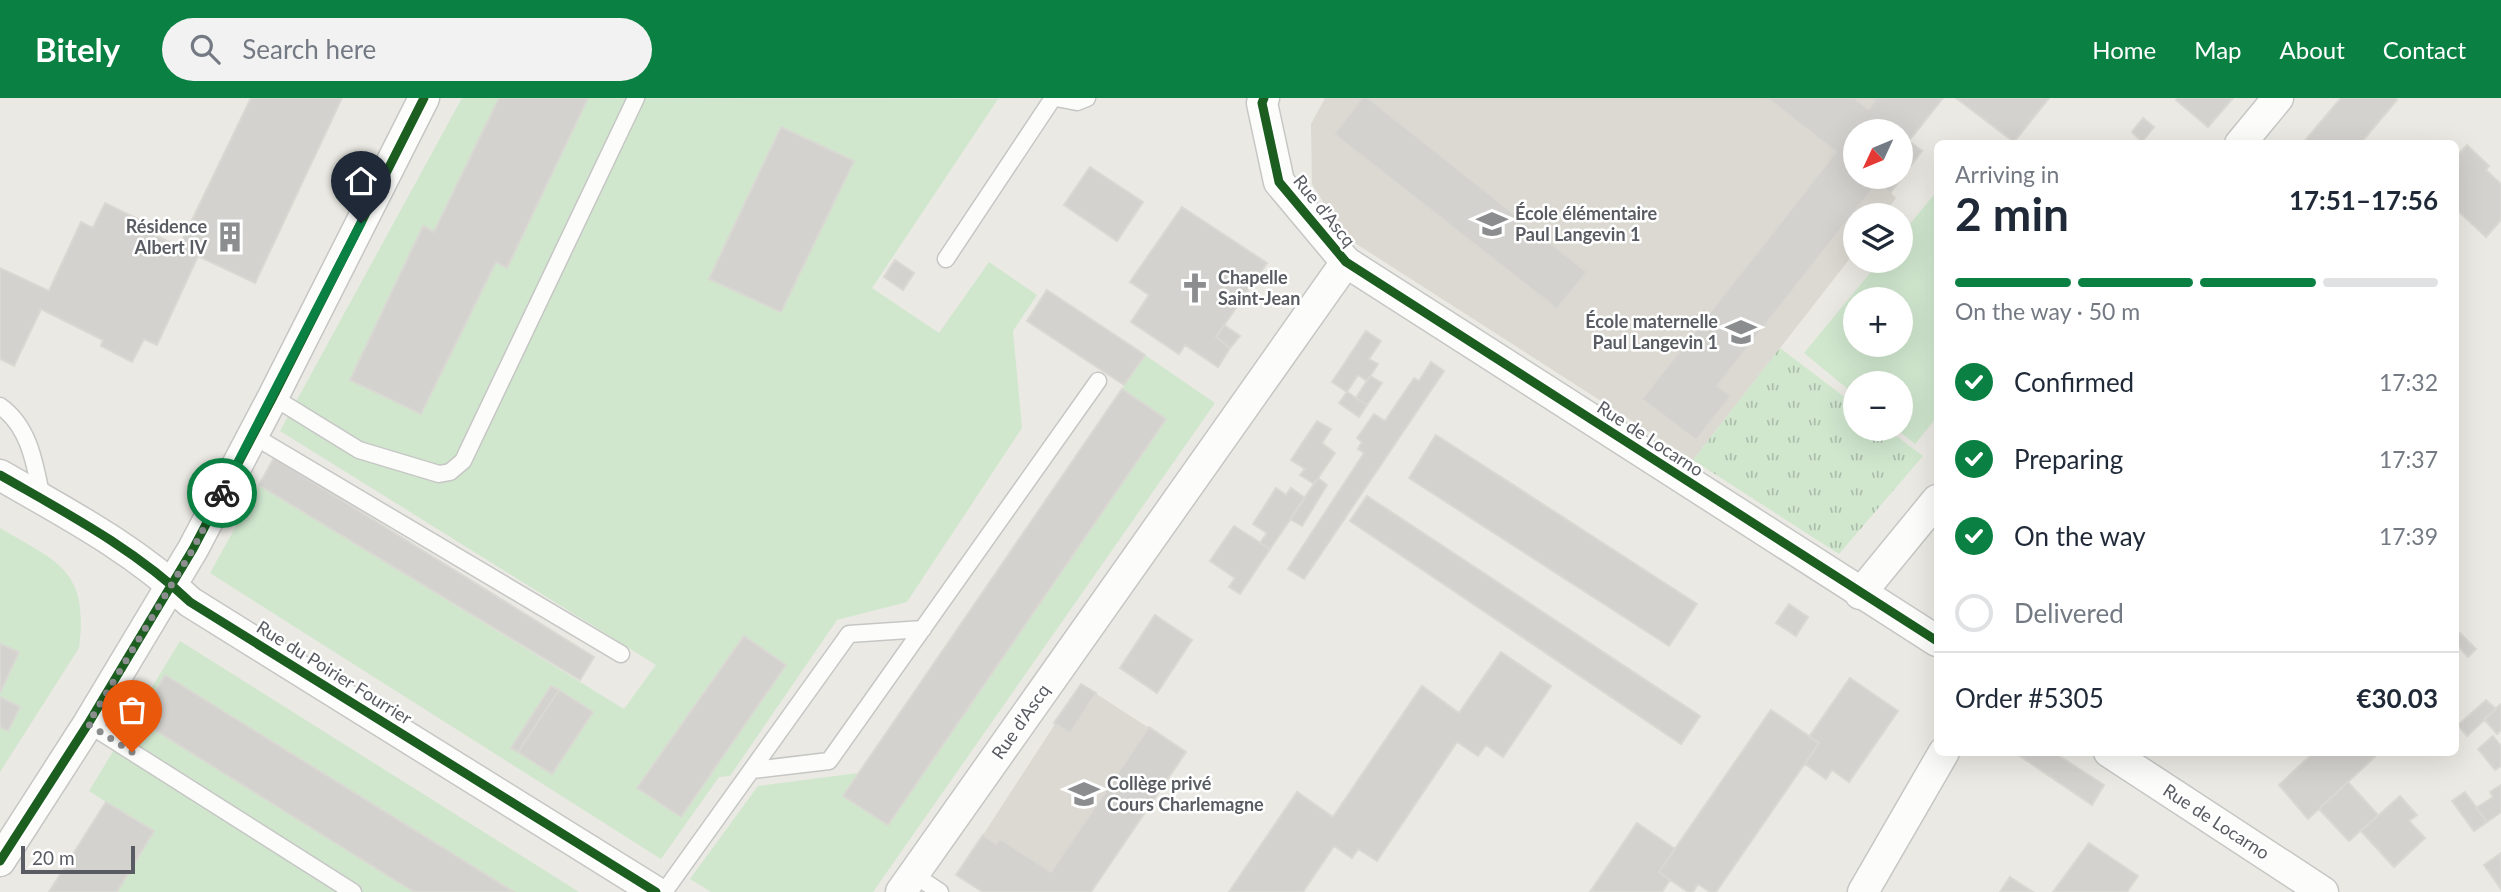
<!DOCTYPE html>
<html lang="en">
<head>
<meta charset="utf-8">
<style>
	body { margin:0; font-family:Lato,sans-serif; background:#f2f2f3; color:#1f2937; height:100vh; display:flex; flex-direction:column; font-size:26px; white-space:nowrap }
	* { box-sizing:border-box; margin:0 }
	p { font-size:23px; color:#747a83 }
	.icon { flex:none; width:38px; height:38px; fill:none; stroke:currentColor; stroke-width:2; stroke-linecap:round; stroke-linejoin:round }
	.map { position:relative; flex:1; overflow:hidden }
	.side { position:absolute; left:1934px; top:42px; width:525px; height:616px; display:flex; flex-direction:column; background:#fff; border-radius:10px; box-shadow:0 7px 28px #0002 }
	.side>* { flex:none }
	.needle { width:46px; rotate:226deg }
	.buttons { position:absolute; left:1843px; top:21px; display:grid; gap:14px }
	.buttons a { display:grid; place-items:center; width:70px; height:70px; border-radius:50%; background:#fff; box-shadow:0 7px 28px #0002; font-size:35px }
	.scale { position:absolute; left:21px; bottom:18px; width:114px; box-sizing:border-box; padding-left:7px; border:4px solid #595c62; border-top:0; font-size:19px; line-height:24px; white-space:nowrap; color:#595c62; -webkit-text-stroke:5px #fff; paint-order:stroke }
	.pin { position:absolute; display:grid; place-items:center; width:60px; height:60px; color:#fff; margin:-72px -30px; border-radius:50% 50% 50% 0; rotate:-45deg; box-shadow:0 0 7px #0007 }
	.pin .icon { rotate:45deg }
	.courier { position:absolute; display:grid; place-items:center; width:70px; height:70px; margin:-35px; border:5px solid #0b8043; border-radius:50%; background:#fff; color:#222; box-shadow:0 2px 9px #0007 }
	.headline em { font-style:normal; font-weight:700 }
	.headline div { display:flex; flex-direction:column-reverse }
	.headline { display:flex; align-items:center; justify-content:space-between; height:119px; padding:0 21px }
	h1 { font-size:46px; font-weight:700; line-height:52px }
	.bar { display:grid; grid-template-columns:repeat(4,1fr); gap:10px 7px; align-content:center; height:84px; padding:0 21px }
	.bar i { height:9px; border-radius:5px; background:#e0e1e3 }
	.bar .active { background:#0b8043 }
	.bar p { grid-column:span 4 }
	.line { display:flex; align-items:center; gap:18px; padding:0 21px; border-top:2px solid #e0e1e3 }
	.line div { flex:1 }
	ol { padding:0 21px; list-style:none }
	li { display:flex; align-items:center; gap:21px; height:77px }
	li p { margin-inline-start:auto }
	li .icon { padding:7px; border-radius:50%; background:#0b8043; color:#fff; stroke-width:4 }
	li:last-child { color:#747a83 }
	li i { width:38px; height:38px; border:4px solid #e0e1e3; border-radius:50% }
	header { display:flex; align-items:center; gap:42px; box-sizing:border-box; height:98px; padding:0 35px; background:#0b8043; color:#fff }
	header strong { font-size:33px }
	nav { display:flex; gap:38px; margin-inline-start:auto; font-size:24px }
	.search { width:490px; height:63px; background:#f2f2f3; display:flex; align-items:center; gap:18px; box-sizing:border-box; padding:0 24px; border-radius:38px; color:#747a83; font-size:26px }
	.map>svg:first-child { display:block }
	.education { fill:#dbd9d1; fill-rule:evenodd }
	.grass { fill:url(#grass-tufts) }
	.garden { fill:#d0e7ce; fill-rule:evenodd }
	.building { fill:#d3d2ce; stroke:#dad8d2; stroke-width:2; fill-rule:evenodd }
	.lines { fill:none; stroke-linecap:round; stroke-linejoin:round }
	.service-casing { stroke:#c6c7c5; stroke-width:19 }
	.minor-casing { stroke:#c6c7c5; stroke-width:33 }
	.service { stroke:#fcfcfb; stroke-width:16 }
	.minor { stroke:#fcfcfb; stroke-width:30 }
	.cycleway-casing { stroke:#fff; stroke-width:13 }
	.cycleway { stroke:#1b5e20; stroke-width:9 }
	.done { stroke:#8c8d8f; stroke-width:7; stroke-dasharray:0 12.6 }
	.route { stroke:#0b8043; stroke-width:9 }
	.labels { text-anchor:middle; stroke-width:5; stroke-linejoin:round; paint-order:stroke }
	.street-label { font-size:18px; fill:#595c62; stroke:#fff }
	.poi-label { font-size:18px; font-weight:bold; fill:#595c62; stroke:#fff; text-anchor:start }
</style>
</head>
<body>
<header>
<strong>Bitely</strong>
<div class="search"><svg class="icon" aria-label="search" viewBox="0 0 24 24"><circle cx="10" cy="10" r="6"/><path d="M15 15l6 6"/></svg>Search here</div>
<nav><a>Home</a><a>Map</a><a>About</a><a>Contact</a></nav>
</header>
<div class="map">
<svg width="2501" height="794" viewBox="0 0 2501 794">
	<defs>
		<pattern id="grass-tufts" width="24" height="20" patternUnits="userSpaceOnUse" patternTransform="scale(1.75)"><rect width="24" height="20" fill="#d0e7ce"/><path d="M3 7l-1-3M5 7V3M7 7l1-3M15 17l-1-3M17 17v-4M19 17l1-3" fill="none" stroke="#acbeab"/></pattern>
	</defs>
	<rect width="100%" height="100%" fill="#eae9e3"/>
	<path class="education" d="M1325,0H1943L1909,42L1922,53L1890,94L1896,100L1883,117H1855V154L1693,362L1344,138L1312,86L1311,26ZM1855,33H1900V79H1855Z
		M1081,586L1186,654L1091,794H983V737Z"/>
	<path class="grass" d="M1780,250L1855,307V331H1887L1923,358L1839,456L1693,362Z"/>
	<path class="garden" d="M462,0L998,1L872,190L939,235L989,164L1037,197L1013,233L1022,330L907,504L837,522L730,678L719,679L661,761L210,475L259,387L624,611L656,567L280,333Z
		M1937,93V319L1915,346L1897,331H1900V285H1855V297L1804,255L1880,163H1900L1901,137ZM1900,201V247H1855V201Z
		M1145,257L1215,305L873,794H711L690,781L758,688L858,675L843,698L888,727L1165,321L1122,291Z
		M0,430C59,465 89,472 79,550L0,674Z
		M180,543L579,794H117L106,704L89,693Z"/>
	<path class="building" d="M251,0H342L255,185L198,158L157,247L144,241L132,264L101,248L103,242L41,211L14,268L0,261V170L49,193L81,124L93,130L105,105L138,121L135,127L179,149Z
		M499,0H588L507,170L496,164L421,316L350,282L423,128L434,134Z
		M1362,0H1368L1587,174L1557,211L1334,36Z
		M1767,0H1854L1869,11L1877,0H1943L1909,43L1922,53L1890,95L1877,85L1717,288L1731,298L1696,342L1642,301L1836,54ZM1855,33H1900V79H1855Z
		M1956,0H2049L2014,44Z
		M2177,0H2233L2208,29L2176,2Z
		M2341,0H2394L2397,2L2360,46H2302Z
		M2143,20L2154,29L2142,44L2132,34Z
		M781,29L854,63L781,214L709,181Z
		M2467,47L2489,68L2486,72L2501,86V122L2486,139L2455,110V60Z
		M1090,69L1143,104L1117,143L1064,107Z
		M1182,109L1267,165L1216,239L1230,250L1218,269L1185,247L1179,256L1131,224L1149,197L1130,184Z
		M895,162L914,175L903,192L884,179Z
		M1047,192L1145,257L1124,287L1027,223Z
		M1224,227L1240,238L1230,250L1216,239Z
		M1366,233L1381,243L1369,261L1378,266L1367,283L1358,277L1347,294L1332,284Z
		M1431,264L1444,273L1304,481L1288,471L1364,355L1358,351L1362,344L1357,340L1374,316L1385,323L1414,280L1419,283Z
		M1370,278L1382,285L1367,307L1356,300Z
		M1122,291L1166,321L888,727L843,698Z
		M1347,294L1367,307L1359,319L1339,305Z
		M1317,323L1331,331L1322,345L1335,355L1314,386L1300,377L1305,371L1291,362Z
		M1436,337L1697,506L1669,548L1409,380Z
		M274,360L594,559L580,582L259,387Z
		M1318,380L1327,387L1302,428L1290,421Z
		M1276,390L1286,397L1291,390L1305,400L1270,451L1260,445L1267,435L1253,426Z
		M1367,398L1700,618L1681,646L1350,423Z
		M1234,428L1270,451L1240,496L1229,489L1235,480L1210,463Z
		M1789,506L1808,519L1796,538L1776,525Z
		M1155,517L1192,542L1157,595L1120,570Z
		M2460,535L2476,551L2468,559L2455,545V540Z
		M744,538L786,567L681,719L637,690Z
		M0,546L19,554L0,595Z
		M1501,554L1551,588L1503,659L1486,647L1478,658L1457,644L1377,763L1358,751L1352,760L1334,748L1303,794H1229L1297,694L1333,719L1422,588L1459,615Z
		M165,577L514,794H414L139,622Z
		M1850,580L1898,613L1849,684L1832,672L1826,681L1805,666L1819,645L1809,639Z
		M1081,586L1096,595L1070,635L1054,625Z
		M551,588L559,592L518,654L511,650Z
		M559,592L593,614L552,676L518,654Z
		M0,599L20,609L8,633L0,629Z
		M2486,602L2496,611L2467,638L2458,627Z
		M2501,606V632L2497,636L2484,621Z
		M1771,612L1819,645L1716,794H1710L1698,786L1693,794H1688L1659,774Z
		M1149,629L1186,654L1091,794H983L956,777L983,737L996,746L1000,741L1051,774Z
		M2493,638L2501,648V668L2495,672L2478,651Z
		M2014,654H2053L2104,687L2092,707Z
		M2314,654H2380L2308,721L2279,687Z
		M2348,684L2378,717L2349,743L2319,711Z
		M2501,687V714L2487,724L2476,710L2493,699L2490,694Z
		M2465,694L2487,724L2474,733L2452,703Z
		M2400,698L2417,717L2409,723L2425,740L2394,769L2361,733Z
		M106,704L154,733L117,794H49Z
		M1637,725L1675,751L1659,774L1670,782L1662,794H1590Z
		M2089,745L2138,778L2127,794H2053Z
		M2501,755V791L2484,767Z
		M2010,779L2033,794H2000Z"/>
	<g class="lines">
		<g class="service-casing">
			<path id="service" d="M1056,0L1077,4L1087,0
				M946,161L1053,0
				M273,299L359,352L439,376L450,374L463,363L636,0
				M0,308C30,329 35,367 42,401
				M252,337L621,556
				M88,626L353,794
				M753,672L829,663L1098,283
				M913,776L940,794
				M664,794L849,536L923,531"/>
		</g>
		<g class="minor-casing">
			<path id="minor" d="M1264,0L1262,5L1279,84L1346,164L1937,543
				M2240,46L2278,0
				M0,377C66,415 135,451 190,504L656,794
				M1860,496L1937,402
				M2109,654L2323,794
				M0,763L88,626L193,451L273,299L424,0
				M901,794L1346,164
				M1863,794L1944,654"/>
		</g>
		<use href="#service" class="service"/>
		<use href="#minor" class="minor"/>
		<g class="cycleway-casing">
			<path id="cycleway" d="M1264,0L1262,5L1279,84L1346,164L1937,543
				M0,377C66,415 135,451 190,504L656,794
				M0,763L88,626L193,451L273,299L424,0"/>
		</g>
		<use href="#cycleway" class="cycleway"/>
	</g>
	<g class="lines">
		<path class="done" d="M132,654L88,626L193,451L222,395"/>
		<path class="route" d="M222,395L361,125"/>
	</g>
	<defs>
		<g id="school-bare" transform="scale(2.415)"><path d="M0-5L7-2L0 1L-7-2ZM-4 1L0 2.5L4 1V4Q0 6-4 4Z" fill="#8c8d8f" stroke="#fff" stroke-width="2.5" paint-order="stroke"/></g>
		<g id="building-bare" transform="scale(2.415)"><path d="M-4-6H4V6H1V3H-1V6H-4ZM-2.5-4.3h1.7v1.8h-1.7ZM.8-4.3h1.7v1.8H.8ZM-2.5-1h1.7V.8h-1.7ZM.8-1h1.7V.8H.8Z" fill="#8c8d8f" stroke="#fff" stroke-width="2.5" paint-order="stroke"/></g>
		<g id="church-bare" transform="scale(2.415)"><path d="M-1.2-6h2.4v3.5h3.3v2.4h-3.3V6h-2.4V-.1h-3.3v-2.4h3.3Z" fill="#8c8d8f" stroke="#fff" stroke-width="2.5" paint-order="stroke"/></g>
	</defs>
	<g fill-rule="evenodd">
		<use href="#school-bare" x="1492" y="126"/>
		<use href="#building-bare" x="230" y="139"/>
		<use href="#church-bare" x="1195" y="190"/>
		<use href="#school-bare" x="1741" y="234"/>
		<use href="#school-bare" x="1084" y="696"/>
	</g>
	<g class="labels">
		<g class="street-label">
			<text transform="translate(1324 113) rotate(51)" y="6">Rue d'Ascq</text>
			<text transform="translate(1650 341) rotate(33)" y="6">Rue de Locarno</text>
			<text transform="translate(334 575) rotate(32)" y="6">Rue du Poirier Fourrier</text>
			<text transform="translate(1021 624) rotate(-55)" y="6">Rue d'Ascq</text>
			<text transform="translate(2216 724) rotate(33)" y="6">Rue de Locarno</text>
		</g>
		<g class="poi-label">
			<text x="1515" y="122">École élémentaire<tspan x="1515" dy="21">Paul Langevin 1</tspan></text>
			<text x="207" y="135" text-anchor="end">Résidence<tspan x="207" dy="21">Albert IV</tspan></text>
			<text x="1218" y="186">Chapelle<tspan x="1218" dy="21">Saint-Jean</tspan></text>
			<text x="1718" y="230" text-anchor="end">École maternelle<tspan x="1718" dy="21">Paul Langevin 1</tspan></text>
			<text x="1107" y="692">Collège privé<tspan x="1107" dy="21">Cours Charlemagne</tspan></text>
		</g>
	</g>
</svg>
<div class="buttons">
<a><svg class="needle" viewBox="-14 -14 28 28"><path d="M0-13l5 13h-10z" fill="#e53935"/><path d="M0 13l5-13h-10z" fill="#747a83"/></svg></a>
<a><svg class="icon" aria-label="layers" viewBox="0 0 24 24"><path d="M12 4l9 5-9 5-9-5zM3 14l9 5 9-5"/></svg></a>
<a>+</a>
<a>−</a>
</div>
<div class="scale">20 m</div>
<div class="pin" style="left:132px;top:654px;background:#ea580c"><svg class="icon" aria-label="bag" viewBox="0 0 24 24"><path d="M5 8h14l-1 12H6zM9 8a3 3 0 0 1 6 0"/></svg></div>
<div class="pin" style="left:361px;top:125px;background:#1f2937"><svg class="icon" aria-label="home" viewBox="0 0 24 24"><path d="M3 11l9-7 9 7M6 9v11h12V9"/></svg></div>
<div class="courier" style="left:222px;top:395px"><svg class="icon" aria-label="bike" viewBox="0 0 24 24"><circle cx="6" cy="16" r="4"/><circle cx="18" cy="16" r="4"/><path d="M6 16l4-8h5l3 8M10 8l3 8H6M13 5h3"/></svg></div>
<section class="side">
<div class="headline"><div><h1>2 min</h1><p>Arriving in</p></div><em>17:51–17:56</em></div>
<div class="bar"><i class="active"></i><i class="active"></i><i class="active"></i><i></i><p>On the way · 50 m</p></div>
<ol>
<li><svg class="icon" aria-label="check" viewBox="0 0 24 24"><path d="M5 12l5 5 9-10"/></svg>Confirmed<p>17:32</p></li>
<li><svg class="icon" aria-label="check" viewBox="0 0 24 24"><path d="M5 12l5 5 9-10"/></svg>Preparing<p>17:37</p></li>
<li><svg class="icon" aria-label="check" viewBox="0 0 24 24"><path d="M5 12l5 5 9-10"/></svg>On the way<p>17:39</p></li>
<li><i></i>Delivered</li>
</ol>
<div class="line" style="height:91px"><div>Order #5305</div><b>€30.03</b></div>
</section>
</div>
</body>
</html>
